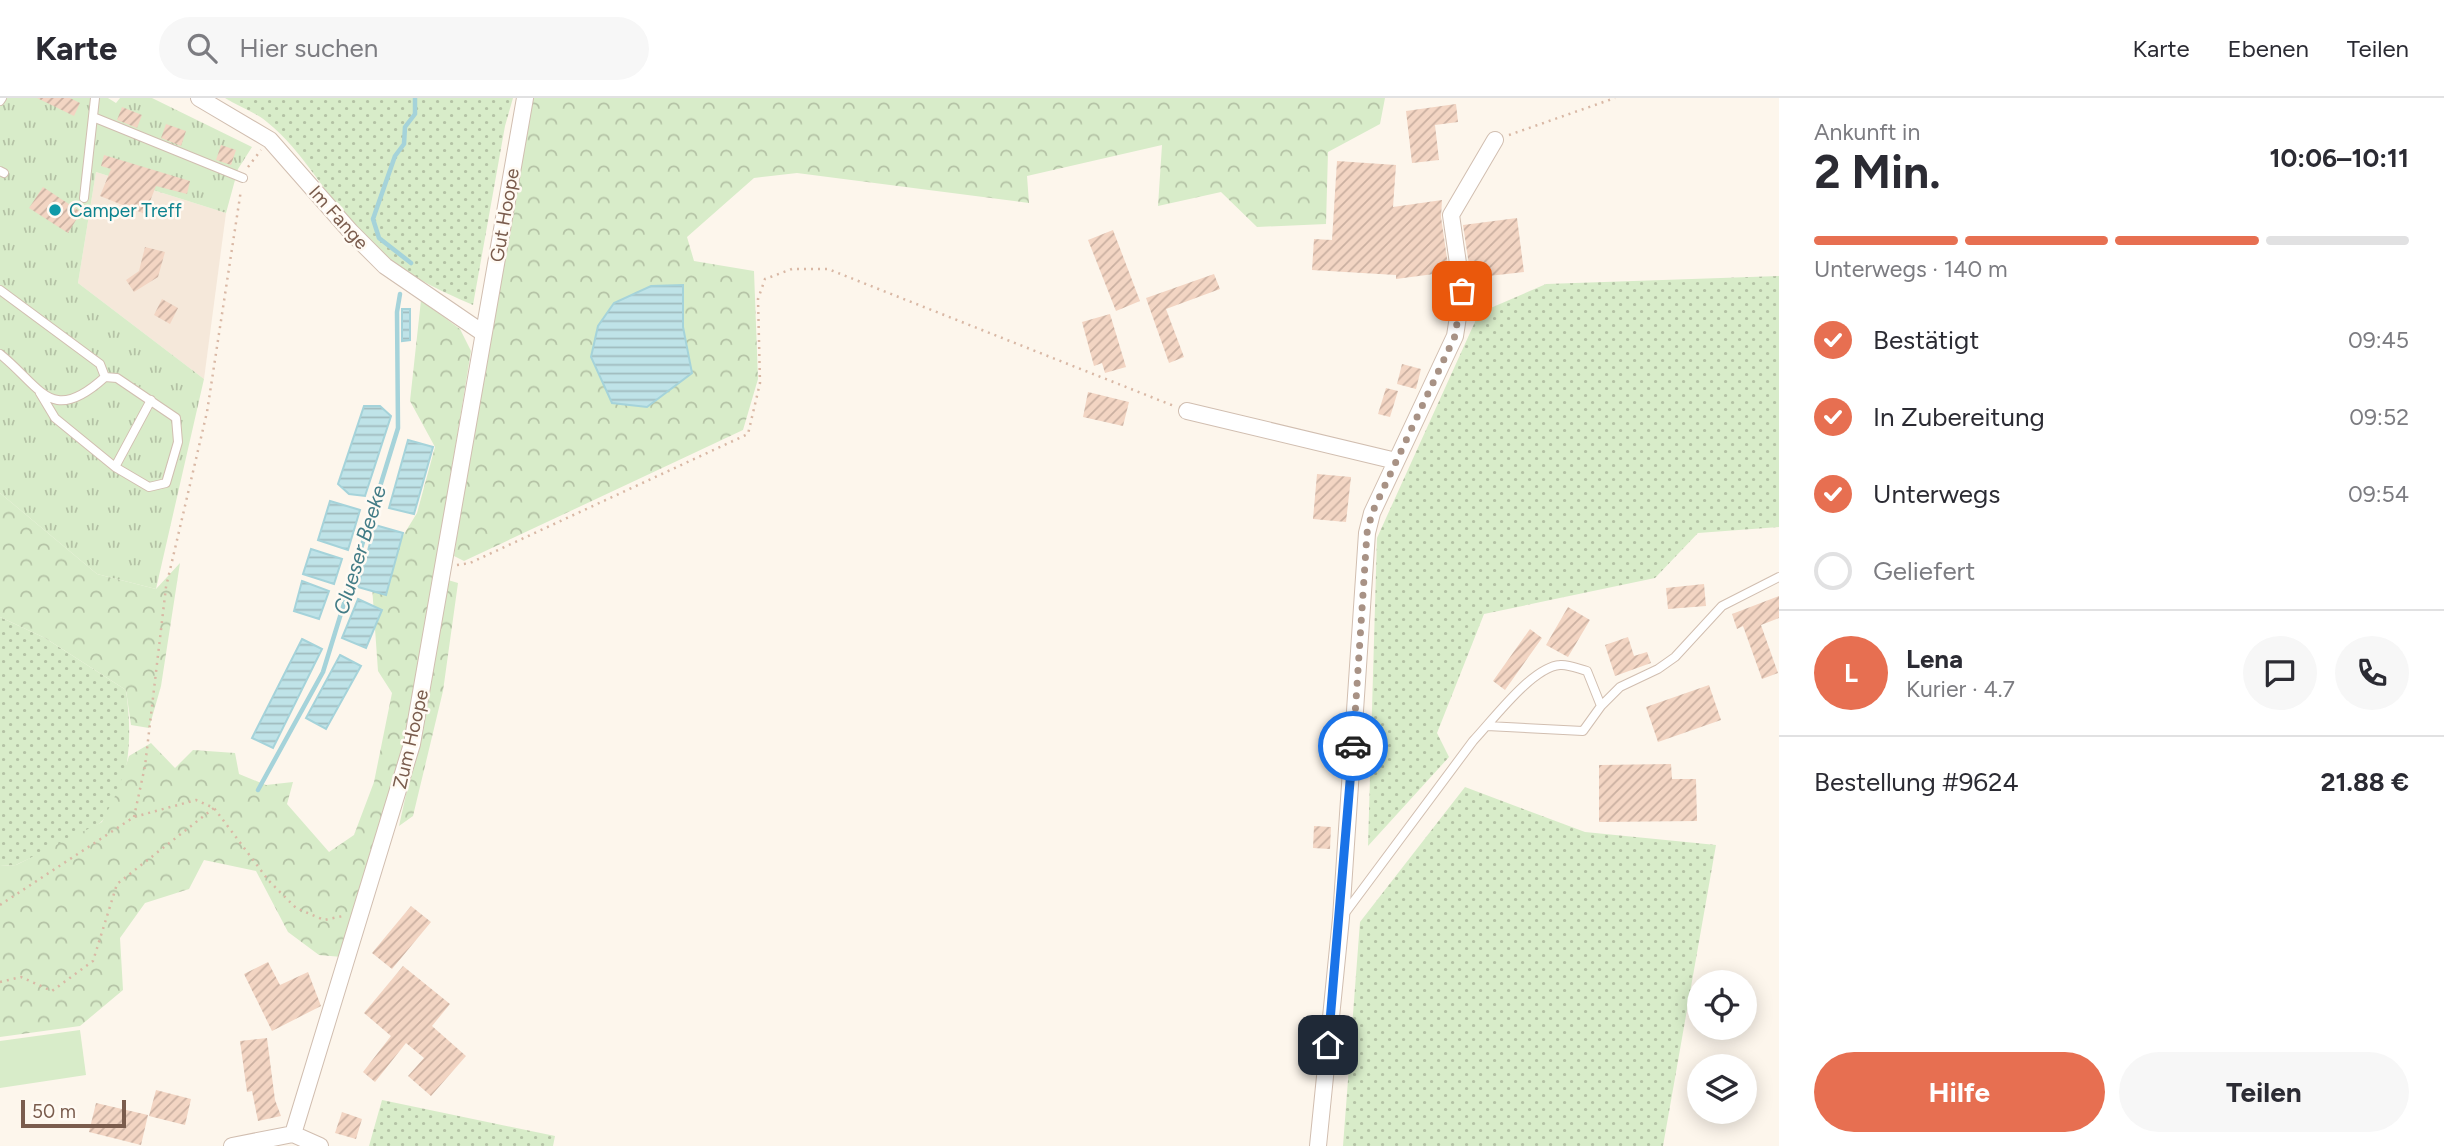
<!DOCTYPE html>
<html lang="de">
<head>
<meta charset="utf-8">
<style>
	body { margin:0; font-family:Figtree,sans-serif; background:#f7f7f7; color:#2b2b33; height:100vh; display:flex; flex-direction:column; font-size:26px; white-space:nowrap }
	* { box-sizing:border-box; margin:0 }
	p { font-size:23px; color:#7c7c81 }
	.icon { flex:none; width:38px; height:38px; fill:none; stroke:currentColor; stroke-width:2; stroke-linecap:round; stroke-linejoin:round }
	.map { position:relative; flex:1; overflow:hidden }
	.drawer { display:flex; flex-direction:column; background:#fff; width:665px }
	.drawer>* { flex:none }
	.fabs { position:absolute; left:1687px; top:872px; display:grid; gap:14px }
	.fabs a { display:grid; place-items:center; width:70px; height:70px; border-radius:50%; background:#fff; box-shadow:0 4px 18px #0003; font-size:35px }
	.scale { position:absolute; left:21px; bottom:18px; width:105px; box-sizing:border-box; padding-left:7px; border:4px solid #7a5c4d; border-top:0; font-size:19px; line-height:24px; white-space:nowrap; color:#7a5c4d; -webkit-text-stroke:5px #fffaf3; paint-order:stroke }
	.pin { position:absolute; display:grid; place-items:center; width:60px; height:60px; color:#fff; margin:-30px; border-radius:14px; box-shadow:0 4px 10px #0006 }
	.courier { position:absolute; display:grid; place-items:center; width:70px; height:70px; margin:-35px; border:5px solid #1a73e8; border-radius:50%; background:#fff; color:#222; box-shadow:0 2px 9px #0007 }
	.overview em { font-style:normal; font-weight:700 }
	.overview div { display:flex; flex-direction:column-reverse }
	.overview { display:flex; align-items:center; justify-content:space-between; height:119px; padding:0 35px }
	h1 { font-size:46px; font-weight:700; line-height:52px }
	.bar { display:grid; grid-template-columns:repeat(4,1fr); gap:10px 7px; align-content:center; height:84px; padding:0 35px }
	.bar i { height:9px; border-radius:5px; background:#e1e1e2 }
	.bar .current { background:#e76f51 }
	.bar p { grid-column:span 4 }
	.line { display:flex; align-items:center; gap:18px; padding:0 35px; border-top:2px solid #e1e1e2 }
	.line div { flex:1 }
	.round { display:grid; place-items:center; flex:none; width:74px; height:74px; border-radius:37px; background:#f7f7f7 }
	ol { padding:0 35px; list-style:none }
	li { display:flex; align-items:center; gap:21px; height:77px }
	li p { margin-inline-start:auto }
	li .icon { padding:7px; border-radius:50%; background:#e76f51; color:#fff; stroke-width:4 }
	li:last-child { color:#7c7c81 }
	li i { width:38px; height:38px; border:4px solid #e1e1e2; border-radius:50% }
	.cta { display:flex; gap:14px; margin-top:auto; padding:14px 35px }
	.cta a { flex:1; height:80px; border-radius:42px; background:#e76f51; color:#fff; font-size:28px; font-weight:700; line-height:80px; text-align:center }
	.cta a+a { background:#f7f7f7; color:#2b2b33 }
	header { display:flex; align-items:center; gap:42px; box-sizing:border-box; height:98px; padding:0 35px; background:#fff; border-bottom:2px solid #e1e1e2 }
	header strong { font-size:33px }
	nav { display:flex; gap:38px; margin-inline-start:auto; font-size:24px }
	.search { width:490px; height:63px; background:#f7f7f7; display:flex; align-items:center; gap:18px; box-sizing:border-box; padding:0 24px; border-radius:38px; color:#7c7c81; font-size:26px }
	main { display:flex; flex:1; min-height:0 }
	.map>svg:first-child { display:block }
	.residential { fill:#f5e8da }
	.grass { fill:url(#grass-dots) }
	.forest { fill:url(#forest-crowns) }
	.park { fill:url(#park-tufts) }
	.garden { fill:#d8ecc9 }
	.water { fill:url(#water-rules); stroke:#a5d3da; stroke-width:2 }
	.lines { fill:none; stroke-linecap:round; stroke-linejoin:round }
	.stream { stroke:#a5d3da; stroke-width:4.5 }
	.building { fill:url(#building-hatch) }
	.service-casing { stroke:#d1beb0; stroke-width:10 }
	.minor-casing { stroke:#d1beb0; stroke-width:18 }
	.path { stroke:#d9b8a5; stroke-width:2.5; stroke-dasharray:2 5; stroke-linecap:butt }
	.service { stroke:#fff; stroke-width:8 }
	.minor { stroke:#fff; stroke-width:16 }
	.done { stroke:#a89285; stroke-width:7; stroke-dasharray:0 12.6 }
	.route { stroke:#1a73e8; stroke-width:9 }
	.culture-dot { fill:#0f9aa8; stroke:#fffaf3; stroke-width:2.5 }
	.labels { text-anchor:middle; stroke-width:5; stroke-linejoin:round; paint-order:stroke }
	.culture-label { font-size:19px; fill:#0d838f; stroke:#fffaf3; text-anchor:start }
	.street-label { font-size:19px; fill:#7a5c4d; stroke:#fffaf3 }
	.water-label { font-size:21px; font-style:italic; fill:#437c86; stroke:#fffaf3 }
</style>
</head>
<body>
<header>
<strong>Karte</strong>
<div class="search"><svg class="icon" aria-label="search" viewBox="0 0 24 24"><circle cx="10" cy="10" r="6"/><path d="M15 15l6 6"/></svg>Hier suchen</div>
<nav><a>Karte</a><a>Ebenen</a><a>Teilen</a></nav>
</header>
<main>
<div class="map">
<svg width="1779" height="1048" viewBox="0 0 1779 1048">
	<defs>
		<pattern id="grass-dots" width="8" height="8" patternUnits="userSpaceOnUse" patternTransform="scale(1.75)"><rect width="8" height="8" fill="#d8ecc9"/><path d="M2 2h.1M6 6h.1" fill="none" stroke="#b4c2a5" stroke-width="1.8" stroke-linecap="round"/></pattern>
		<pattern id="forest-crowns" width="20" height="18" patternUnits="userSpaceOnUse" patternTransform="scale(1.75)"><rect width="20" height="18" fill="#d8ecc9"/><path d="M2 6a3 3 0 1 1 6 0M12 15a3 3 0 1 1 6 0" fill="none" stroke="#b4c2a5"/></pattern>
		<pattern id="park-tufts" width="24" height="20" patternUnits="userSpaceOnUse" patternTransform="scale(1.75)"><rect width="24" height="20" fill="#d8ecc9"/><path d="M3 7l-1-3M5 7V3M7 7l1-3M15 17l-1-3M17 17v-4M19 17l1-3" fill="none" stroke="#b4c2a5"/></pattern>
		<pattern id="water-rules" width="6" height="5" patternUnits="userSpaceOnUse" patternTransform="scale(1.75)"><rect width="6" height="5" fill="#bfe3e8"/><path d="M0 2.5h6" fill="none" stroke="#a0bbbe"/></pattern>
		<pattern id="building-hatch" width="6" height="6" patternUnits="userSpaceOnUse" patternTransform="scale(1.75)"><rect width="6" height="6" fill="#f3d5c3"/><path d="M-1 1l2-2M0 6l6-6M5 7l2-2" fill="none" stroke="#cab0a1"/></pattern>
	</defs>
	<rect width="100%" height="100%" fill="#fdf6ec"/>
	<path class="residential" d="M96,74L226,115L204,281L78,185Z"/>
	<path class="grass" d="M225,0H513L505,28L473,207C425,186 394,171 357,131C325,97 304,54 267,24C255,14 238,8 225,0Z
		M1779,178V429L1698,435L1655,480L1484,516L1437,635L1449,659L1368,748L1377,440L1479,215L1546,186Z
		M0,519L45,540L126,592C132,635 132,686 103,722C94,733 32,759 16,767L0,768Z
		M1465,689L1585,734L1716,747L1663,1048H1343L1360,824Z
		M382,1002L555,1038L553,1048H369Z"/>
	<path class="forest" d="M533,0H1385L1380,26L1328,54L1326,126L1257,129L1221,94L1158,108L1162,47L1027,78L1029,105L797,75L754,80L687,139L694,163L754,173L758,281L743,332L464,463L454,458L488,237L524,34Z
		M421,202L460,231L471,253L407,646L342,859L319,857L288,834L256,773L204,762L189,791L145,805L120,840L123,892L80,928L0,939V768L16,767L102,724L118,692L129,658L151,645L175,670L193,652L235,655L239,676L266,687L293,684L287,706L329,754L354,737L374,684L392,595L378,573L372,488L417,415L435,349L410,303Z
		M0,395L97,476L156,491L180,465L161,588L149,630L131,627L126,592L45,540L0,519Z
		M448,482L458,485L443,593L413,718L399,728L417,647Z"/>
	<path class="park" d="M0,0H108L116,5L120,0H152L252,49L238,71L226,115L96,74L78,185L204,281L156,491L97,476L0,395Z"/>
	<path class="garden" d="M80,932L86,977L0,990V943Z"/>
	<path class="water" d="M683,187V229L692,275L647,309L612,305L591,259L598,228L614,205L651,188Z
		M402,211H410V242L402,243Z
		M364,308H380L391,318L365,398L349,396L338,386Z
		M408,342L433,349L414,416L389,410Z
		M330,403L360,412L348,452L318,442Z
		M375,427L403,435L386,497L358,489Z
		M311,451L342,461L334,486L303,476Z
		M302,483L329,493L319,521L294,513Z
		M358,501L382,512L366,550L342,540Z
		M302,541L322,551L273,650L252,640Z
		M340,557L361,568L326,631L306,620Z"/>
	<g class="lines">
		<path class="stream" d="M411,165L379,140L373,121L395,58L404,46L405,29L415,16V0
			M258,692L323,574L398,330L397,214L400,196"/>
	</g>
	<path class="building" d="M37,0H70L80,5L74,18Z
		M1456,6L1458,24L1435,27L1439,62L1412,65L1406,13Z
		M122,9L142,17L137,30L117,22Z
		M166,26L186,33L181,48L161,40Z
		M221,47L236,52L231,67L216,62Z
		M104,57L190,83L187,96L156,88L145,116L100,98L111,71L101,68Z
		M1337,63L1396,67L1393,109L1442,102L1441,119L1449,174L1396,181V177L1312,172L1314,141L1332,142Z
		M43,89L81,114L68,135L29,110Z
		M1517,120L1524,174L1471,180L1463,127Z
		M1113,132L1140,203L1116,213L1088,142Z
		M145,149L165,154L158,179L134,194L126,182L139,173Z
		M1214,176L1220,191L1166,211L1184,259L1169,265L1146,200Z
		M162,201L178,210L170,226L154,217Z
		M1110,216L1126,269L1105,275L1102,265L1094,268L1082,224Z
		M1402,266L1421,271L1416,291L1397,286Z
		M1386,290L1398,293L1390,319L1378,316Z
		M1088,294L1129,304L1123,328L1083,319Z
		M1317,376L1351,379L1346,424L1313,421Z
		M1704,486L1706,508L1668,511L1666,490Z
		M1779,498V520L1761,527L1778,575L1762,581L1743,528L1737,531L1732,516Z
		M1568,509L1590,522L1568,559L1546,547Z
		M1530,531L1542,540L1505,592L1493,583Z
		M1628,539L1634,558L1647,554L1651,565L1615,578L1605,547Z
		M1709,587L1721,622L1658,644L1646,609Z
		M1671,666L1672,681H1696L1697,723L1599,724V667Z
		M1314,728L1331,729L1330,751L1313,750Z
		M411,808L431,824L392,871L372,855Z
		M268,864L280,887L308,874L321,908L272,933L244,876Z
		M403,868L450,906L432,928L466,958L431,998L408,978L424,960L406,945L375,984L363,974L391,938L364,915Z
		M267,940L275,1002L281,1018L258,1023L252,993L247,994L240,943Z
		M156,992L191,1001L185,1027L149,1018Z
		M96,1005L148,1017L141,1047L89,1034Z
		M342,1014L362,1021L356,1041L335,1035Z"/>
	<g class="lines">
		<g class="service-casing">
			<path id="service" d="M0,3L2,0
				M93,19L243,80
				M0,73L4,75
				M84,100L95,0
				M0,192L100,266L105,279
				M0,256C42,290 51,328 105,279L117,280L176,320L178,344L166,385L149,389L115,369L55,320L40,295
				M115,369L151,302
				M1601,608L1620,589L1658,571L1675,559L1722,508L1779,479
				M1345,815L1473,643C1493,622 1532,569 1560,567C1568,566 1579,571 1587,573L1601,608L1583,633L1487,628"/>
		</g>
		<g class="minor-casing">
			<path id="minor" d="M199,0L270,42L350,133L385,168L483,235
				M1187,313L1396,363
				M293,1036L412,646L525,0
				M232,1048L293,1036L320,1048
				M1318,1048L1341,820L1367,435L1372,415L1455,238L1462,193L1451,117L1495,42"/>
		</g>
		<path class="path" d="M1509,37L1615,0
			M248,69L261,52
			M457,467L470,465L748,336L760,285L758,201L765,181L792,171H828L1174,308
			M134,719L145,668L166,489L207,314L241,92
			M0,807L134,719L196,702L214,710L269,783L296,810L324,822L343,818
			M0,884L21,879L52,893L93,863L117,786L214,710"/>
		<use href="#service" class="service"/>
		<use href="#minor" class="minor"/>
	</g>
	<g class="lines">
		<path class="done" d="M1353,648L1367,435L1372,415L1455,238L1462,193"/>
		<path class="route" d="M1328,947L1353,648"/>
	</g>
	<circle class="culture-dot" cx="55" cy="112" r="7"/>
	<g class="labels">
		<g class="culture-label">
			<text x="69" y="119">Camper Treff</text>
		</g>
		<g class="street-label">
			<text transform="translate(504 117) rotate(-80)" y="7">Gut Hoope</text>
			<text transform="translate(339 119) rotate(48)" y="7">Im Fange</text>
			<text transform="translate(410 641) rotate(-77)" y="7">Zum Hoope</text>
		</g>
		<g class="water-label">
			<text transform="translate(360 452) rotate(-73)" y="7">Clueser Beeke</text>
		</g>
	</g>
</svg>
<div class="fabs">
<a><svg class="icon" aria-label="locate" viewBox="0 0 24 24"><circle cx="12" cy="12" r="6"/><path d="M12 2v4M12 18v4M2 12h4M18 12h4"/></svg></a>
<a><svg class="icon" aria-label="layers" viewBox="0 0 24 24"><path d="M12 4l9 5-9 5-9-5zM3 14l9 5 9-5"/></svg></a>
</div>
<div class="scale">50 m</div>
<div class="pin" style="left:1462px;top:193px;background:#ea580c"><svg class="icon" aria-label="bag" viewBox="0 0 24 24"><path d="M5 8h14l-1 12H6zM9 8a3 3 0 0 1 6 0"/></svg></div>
<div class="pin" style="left:1328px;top:947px;background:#1f2937"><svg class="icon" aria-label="home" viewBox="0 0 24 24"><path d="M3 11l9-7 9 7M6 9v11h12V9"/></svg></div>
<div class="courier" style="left:1353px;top:648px"><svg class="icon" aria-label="car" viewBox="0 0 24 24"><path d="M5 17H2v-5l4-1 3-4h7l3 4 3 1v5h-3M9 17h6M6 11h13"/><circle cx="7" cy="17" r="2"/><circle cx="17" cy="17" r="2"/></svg></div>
</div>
<section class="drawer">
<div class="overview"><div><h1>2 Min.</h1><p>Ankunft in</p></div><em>10:06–10:11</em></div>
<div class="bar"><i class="current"></i><i class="current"></i><i class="current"></i><i></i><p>Unterwegs · 140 m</p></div>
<ol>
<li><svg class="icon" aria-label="check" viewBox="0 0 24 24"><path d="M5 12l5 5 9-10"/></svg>Bestätigt<p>09:45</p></li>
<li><svg class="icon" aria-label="check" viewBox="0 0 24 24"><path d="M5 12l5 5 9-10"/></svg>In Zubereitung<p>09:52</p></li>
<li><svg class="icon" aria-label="check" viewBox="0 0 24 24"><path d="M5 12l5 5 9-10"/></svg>Unterwegs<p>09:54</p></li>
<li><i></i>Geliefert</li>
</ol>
<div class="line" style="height:126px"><b class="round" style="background:#e76f51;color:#fff">L</b><div><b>Lena</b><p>Kurier · 4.7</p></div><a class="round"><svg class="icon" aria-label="chat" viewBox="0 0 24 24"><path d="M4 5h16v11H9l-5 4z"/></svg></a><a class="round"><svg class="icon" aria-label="phone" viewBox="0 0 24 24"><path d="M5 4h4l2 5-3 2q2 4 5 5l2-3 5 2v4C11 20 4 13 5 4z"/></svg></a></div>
<div class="line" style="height:91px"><div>Bestellung #9624</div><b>21.88 €</b></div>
<div class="cta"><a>Hilfe</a><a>Teilen</a></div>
</section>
</main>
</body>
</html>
